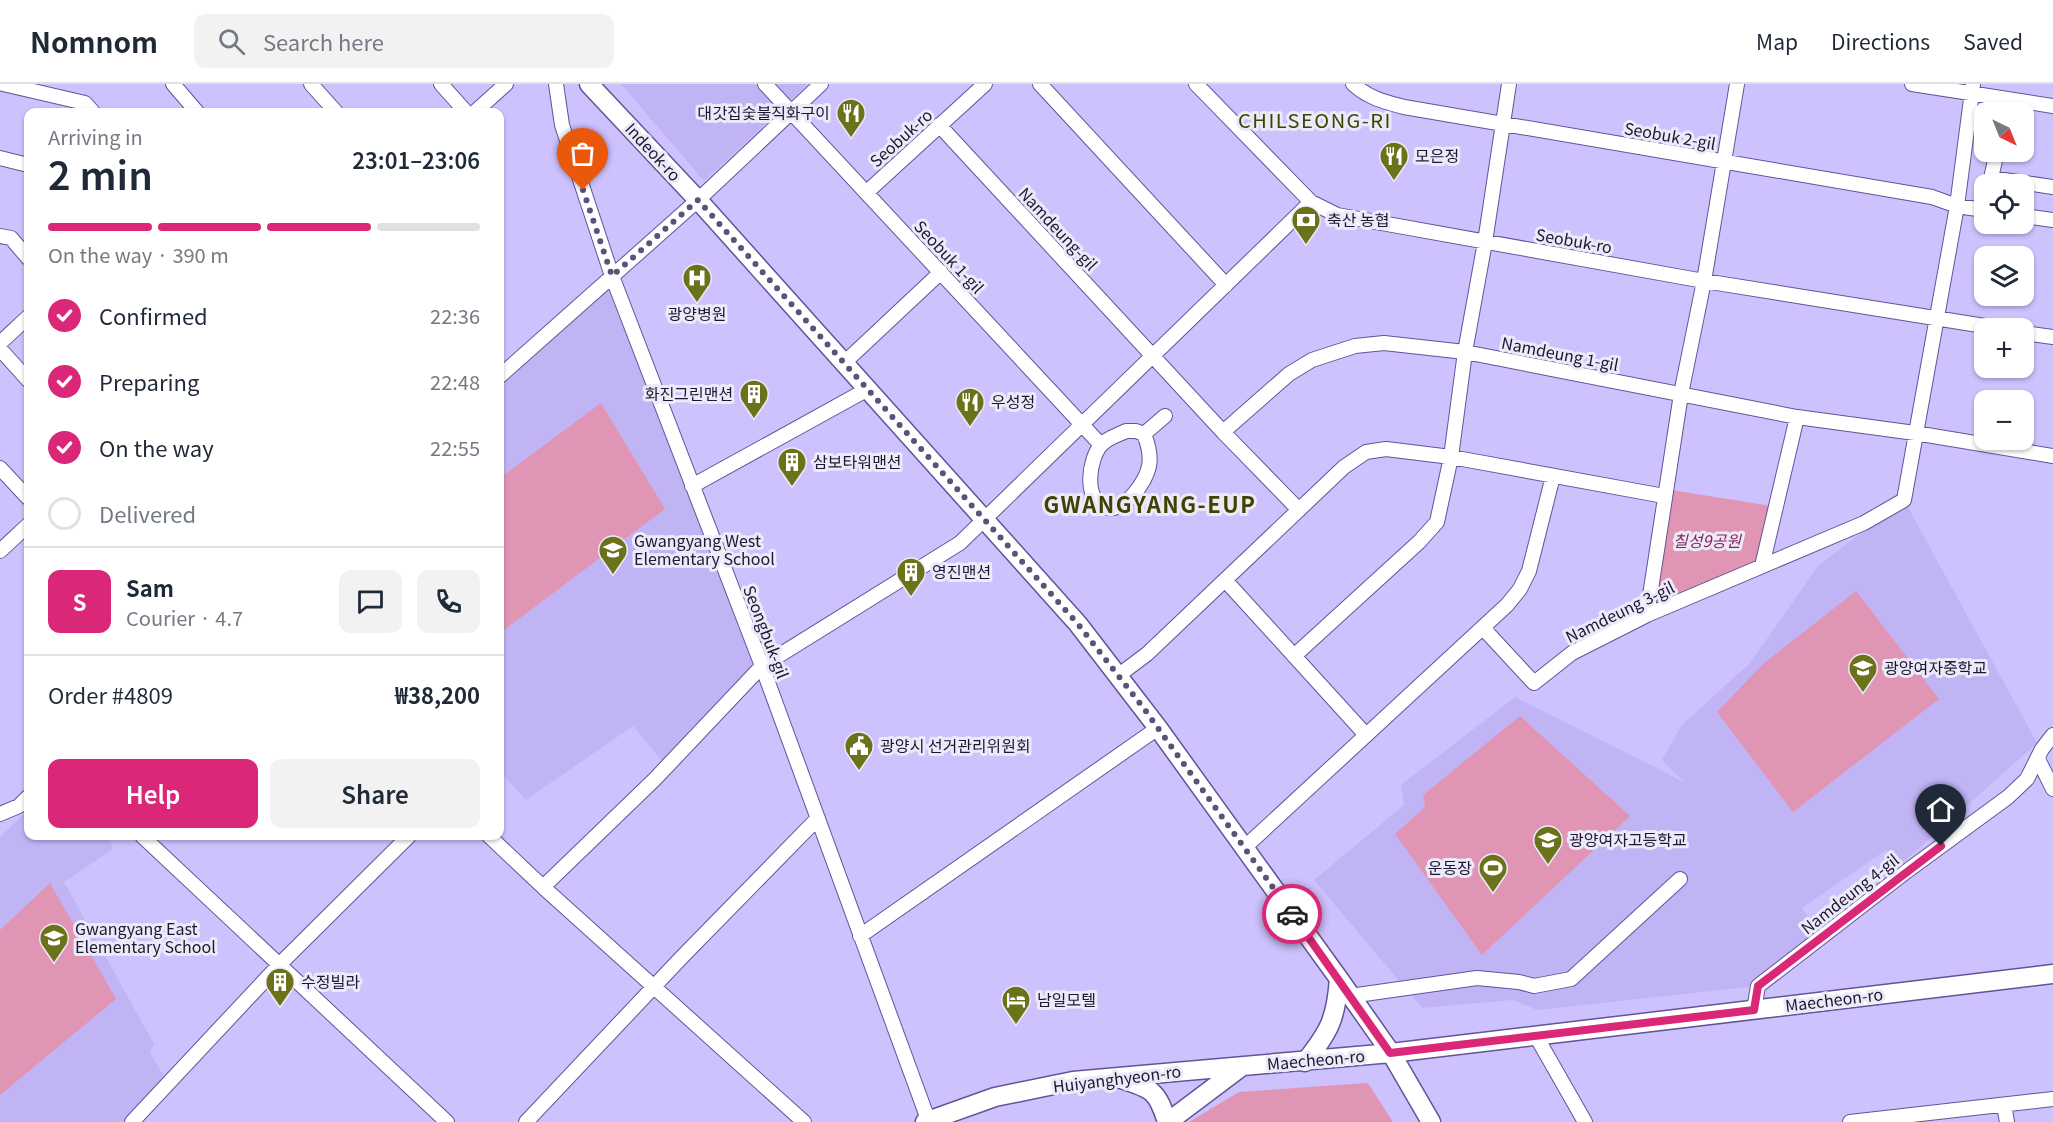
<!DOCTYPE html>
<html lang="en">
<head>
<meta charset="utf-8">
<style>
	body { margin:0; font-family:Georgia,"Noto Sans KR",serif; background:#f2f2f3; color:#1f2937; height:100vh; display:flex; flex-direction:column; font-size:22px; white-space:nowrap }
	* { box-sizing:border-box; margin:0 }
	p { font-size:20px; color:#747a83 }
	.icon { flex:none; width:33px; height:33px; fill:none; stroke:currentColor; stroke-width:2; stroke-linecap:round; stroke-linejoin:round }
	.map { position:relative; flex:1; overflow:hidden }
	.panel { position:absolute; left:24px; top:24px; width:480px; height:732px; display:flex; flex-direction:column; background:#fff; border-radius:12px; box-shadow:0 2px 4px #0004 }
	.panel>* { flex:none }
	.needle { width:39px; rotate:137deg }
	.controls { position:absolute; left:1974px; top:18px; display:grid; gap:12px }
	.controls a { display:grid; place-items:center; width:60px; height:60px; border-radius:12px; background:#fff; box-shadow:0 2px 4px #0004; font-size:30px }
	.pin { position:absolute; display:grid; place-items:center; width:51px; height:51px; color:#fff; margin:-62px -26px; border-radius:50% 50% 50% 0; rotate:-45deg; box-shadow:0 0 6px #0007 }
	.pin .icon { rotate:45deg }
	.courier { position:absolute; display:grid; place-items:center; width:60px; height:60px; margin:-30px; border:4px solid #db2777; border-radius:50%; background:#fff; color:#222; box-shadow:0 2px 8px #0007 }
	.overview em { font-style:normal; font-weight:600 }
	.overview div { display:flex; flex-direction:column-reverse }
	.overview { display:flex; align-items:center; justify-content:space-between; height:102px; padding:0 24px }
	h1 { font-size:39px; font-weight:600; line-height:45px }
	.bar { display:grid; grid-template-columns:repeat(4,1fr); gap:9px 6px; align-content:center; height:72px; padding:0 24px }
	.bar i { height:8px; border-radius:4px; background:#e0e1e3 }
	.bar .on { background:#db2777 }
	.bar p { grid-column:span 4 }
	.line { display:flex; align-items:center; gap:15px; padding:0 24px; border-top:2px solid #e0e1e3 }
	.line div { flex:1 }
	.round { display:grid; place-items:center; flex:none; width:63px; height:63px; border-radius:12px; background:#f2f2f3 }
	ol { padding:0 24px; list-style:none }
	li { display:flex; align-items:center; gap:18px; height:66px }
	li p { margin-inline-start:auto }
	li .icon { padding:6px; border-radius:50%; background:#db2777; color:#fff; stroke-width:4 }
	li:last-child { color:#747a83 }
	li i { width:33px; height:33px; border:3px solid #e0e1e3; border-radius:50% }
	.action { display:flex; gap:12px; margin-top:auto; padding:12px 24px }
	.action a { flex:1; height:69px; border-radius:12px; background:#db2777; color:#fff; font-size:24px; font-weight:600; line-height:69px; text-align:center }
	.action a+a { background:#f2f2f3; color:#1f2937 }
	header { display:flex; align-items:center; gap:36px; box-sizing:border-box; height:84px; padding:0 30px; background:#fff; border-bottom:2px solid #e0e1e3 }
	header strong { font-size:28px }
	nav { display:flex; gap:33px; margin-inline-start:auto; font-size:21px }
	.search { width:420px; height:54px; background:#f2f2f3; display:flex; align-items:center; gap:15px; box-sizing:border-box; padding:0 21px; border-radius:12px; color:#747a83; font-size:22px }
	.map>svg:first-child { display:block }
	.built { fill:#c1b4f5 }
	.green { fill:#e195b4 }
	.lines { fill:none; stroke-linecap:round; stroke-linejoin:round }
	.minor-casing { stroke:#645396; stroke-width:16 }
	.major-casing { stroke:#645396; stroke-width:21 }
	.minor { stroke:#fff; stroke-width:14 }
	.major { stroke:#fff; stroke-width:18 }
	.done { stroke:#5b5279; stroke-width:6; stroke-dasharray:0 10.8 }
	.route { stroke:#db2777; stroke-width:8 }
	.labels { text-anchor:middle; stroke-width:6; stroke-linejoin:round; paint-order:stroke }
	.poi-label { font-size:16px; fill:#1e1732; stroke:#eceaf9; text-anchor:start }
	.street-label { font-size:16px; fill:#1e1732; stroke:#eceaf9 }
	.park-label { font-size:16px; font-style:italic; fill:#8c2158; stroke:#eceaf9 }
	.quarter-label { font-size:20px; letter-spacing:1.5px; fill:#3e4202; stroke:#eceaf9 }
	.district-label { font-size:22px; font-weight:bold; letter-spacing:1.5px; fill:#3e4202; stroke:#eceaf9 }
</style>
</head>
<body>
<header>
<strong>Nomnom</strong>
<div class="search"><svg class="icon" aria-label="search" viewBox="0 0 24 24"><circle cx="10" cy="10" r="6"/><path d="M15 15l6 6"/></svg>Search here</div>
<nav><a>Map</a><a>Directions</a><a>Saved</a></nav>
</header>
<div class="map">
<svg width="2053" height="1038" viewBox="0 0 2053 1038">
	<rect width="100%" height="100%" fill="#cdc1fe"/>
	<path class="built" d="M621,0H808L704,97Z
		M612,192L762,582L663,678L633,642L526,716L500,688V292Z
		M1904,416L2037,659L1901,780L1886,766L1802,824L1822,853L1758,902L1537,926L1513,916L1422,924L1314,796L1404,721L1401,701L1515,613L1684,698L1662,676L1682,641L1750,579L1818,482Z
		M28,726V752H108L113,765L64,798L154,960L150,969L165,994L123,1038H0V753Z"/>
	<path class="green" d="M601,319L665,425L500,549V394Z
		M1671,406L1778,423L1765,478L1671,521L1653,508Z
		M1856,507L1939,615L1793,728L1717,628L1763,580Z
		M1520,632L1630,732L1482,871L1395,750L1425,723L1423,711Z
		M50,799L116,915L0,1011V846Z
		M1368,999L1393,1038H1189L1239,1008Z"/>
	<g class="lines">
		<g class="minor-casing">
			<path id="minor" d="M3,0L85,19L93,28
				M173,0L197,28
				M311,0L336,28
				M441,0L466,28
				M556,0L562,41L612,192L762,582L929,1038
				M765,0L1101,361
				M1040,0L1226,201
				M1196,0L1311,118L1337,131L1704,197L1997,244
				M1353,0C1368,14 1385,18 1404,23L1932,113L1957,122L1984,126
				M1912,0L2053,22
				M475,28L506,0
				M939,41L1223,348L1299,426
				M1997,68L1991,94L2053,103
				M0,74L28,81
				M867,108L985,0
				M2024,132L2053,136
				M0,152L11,154L28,174
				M2024,249L2053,253
				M0,259L28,233
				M0,265L28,296
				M844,279L941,188
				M500,292L698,116L821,0
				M1126,347H1136L1144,350C1148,360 1151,372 1149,382C1146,398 1123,431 1105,423C1083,415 1089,375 1101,361C1107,354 1118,351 1126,347Z
				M1223,348L1289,290L1312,276L1355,262L1384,259L1465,268L1797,333L1915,349L2053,372
				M1144,350L1165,332
				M0,384L28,414
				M692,402L868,305
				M0,467L28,441
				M1762,482L1797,333
				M1225,496L1366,651
				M1647,531L1681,310L1704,197L1737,0
				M1483,544L1534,599L1572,569L1647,531L1864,439L1904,416L1957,122L1973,0
				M1294,572L1419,458L1437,438L1451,373L1465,268L1485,158L1509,0
				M1119,591L1147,570L1344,383L1366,368L1386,365L1451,373L1664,412
				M2038,675L2053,705
				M0,730L19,722L28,713
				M142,752L447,1038
				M489,752L543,803L804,1038
				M1244,764L1507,521L1520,505L1529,487L1553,392
				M543,803L655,695L762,582L960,459L1311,118
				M860,852L1158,644
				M1350,912L1477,894L1519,898L1534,902L1571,895L1680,795
				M1754,926L1758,902L1907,787L2008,713L2027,695L2042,665L2053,651
				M1536,952L1585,1038
				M2004,1021L2007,1038
				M132,1038L280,880L409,752
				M526,1038L681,874L818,734
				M1850,1038L2053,1015"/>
		</g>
		<g class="major-casing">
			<path id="major" d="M589,0L698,116L1078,540L1158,644L1339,895L1391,969L1431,1038
				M1305,978C1330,947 1336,934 1339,895
				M1121,995C1152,1005 1157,1006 1167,1038
				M925,1038L995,1013L1073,997L1391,969L2053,890
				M1168,1038L1241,983"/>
		</g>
		<use href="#minor" class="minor"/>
		<use href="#major" class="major"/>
	</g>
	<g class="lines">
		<path class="done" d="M583,106L612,192L698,116L1078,540L1145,626L1292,830"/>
		<path class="route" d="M1292,830L1390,969L1754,926L1758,902L1941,762"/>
	</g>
	<defs>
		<g id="restaurant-pin" transform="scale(1.5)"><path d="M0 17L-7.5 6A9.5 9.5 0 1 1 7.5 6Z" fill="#6c721a" stroke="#eceaf9"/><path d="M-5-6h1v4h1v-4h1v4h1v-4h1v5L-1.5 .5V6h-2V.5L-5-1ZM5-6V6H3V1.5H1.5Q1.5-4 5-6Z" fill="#fff"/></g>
		<g id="bank-pin" transform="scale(1.5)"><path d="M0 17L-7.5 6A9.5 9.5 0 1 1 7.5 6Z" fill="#6c721a" stroke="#eceaf9"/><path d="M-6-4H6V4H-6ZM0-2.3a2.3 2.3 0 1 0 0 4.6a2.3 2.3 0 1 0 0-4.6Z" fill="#fff"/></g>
		<g id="hospital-pin" transform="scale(1.5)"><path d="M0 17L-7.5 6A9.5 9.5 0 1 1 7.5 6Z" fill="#6c721a" stroke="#eceaf9"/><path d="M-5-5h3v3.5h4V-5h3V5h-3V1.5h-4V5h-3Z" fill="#fff"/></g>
		<g id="building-pin" transform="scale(1.5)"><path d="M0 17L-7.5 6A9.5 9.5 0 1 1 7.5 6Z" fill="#6c721a" stroke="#eceaf9"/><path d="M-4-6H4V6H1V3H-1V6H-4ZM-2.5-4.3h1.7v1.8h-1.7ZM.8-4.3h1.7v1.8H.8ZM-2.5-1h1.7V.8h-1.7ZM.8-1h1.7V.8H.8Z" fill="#fff"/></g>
		<g id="school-pin" transform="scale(1.5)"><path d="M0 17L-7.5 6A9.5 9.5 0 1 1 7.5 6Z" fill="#6c721a" stroke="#eceaf9"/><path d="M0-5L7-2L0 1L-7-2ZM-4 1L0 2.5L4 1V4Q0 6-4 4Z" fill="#fff"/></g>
		<g id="civic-pin" transform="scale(1.5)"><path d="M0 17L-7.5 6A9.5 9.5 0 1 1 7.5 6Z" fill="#6c721a" stroke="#eceaf9"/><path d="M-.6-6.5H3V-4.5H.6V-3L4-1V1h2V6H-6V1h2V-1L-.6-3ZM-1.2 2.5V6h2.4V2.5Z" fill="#fff"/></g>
		<g id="stadium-pin" transform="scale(1.5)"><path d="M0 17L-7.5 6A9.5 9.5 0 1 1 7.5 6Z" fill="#6c721a" stroke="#eceaf9"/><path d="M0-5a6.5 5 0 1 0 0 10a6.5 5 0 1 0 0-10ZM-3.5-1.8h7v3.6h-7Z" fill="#fff"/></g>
		<g id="hotel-pin" transform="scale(1.5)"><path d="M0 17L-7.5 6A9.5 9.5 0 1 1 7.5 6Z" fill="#6c721a" stroke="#eceaf9"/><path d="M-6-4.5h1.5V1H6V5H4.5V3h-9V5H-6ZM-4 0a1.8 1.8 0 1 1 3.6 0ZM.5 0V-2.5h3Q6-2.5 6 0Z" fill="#fff"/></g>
	</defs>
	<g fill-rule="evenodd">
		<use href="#restaurant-pin" x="851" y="29"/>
		<use href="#restaurant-pin" x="1394" y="72"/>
		<use href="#bank-pin" x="1306" y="136"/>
		<use href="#hospital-pin" x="697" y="194"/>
		<use href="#building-pin" x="754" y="310"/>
		<use href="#restaurant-pin" x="970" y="318"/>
		<use href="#building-pin" x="792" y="378"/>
		<use href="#school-pin" x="613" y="466"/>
		<use href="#building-pin" x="911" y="488"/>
		<use href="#school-pin" x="1863" y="584"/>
		<use href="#civic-pin" x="859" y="662"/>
		<use href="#school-pin" x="1548" y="756"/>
		<use href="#stadium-pin" x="1493" y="784"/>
		<use href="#school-pin" x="54" y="854"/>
		<use href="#building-pin" x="280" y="898"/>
		<use href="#hotel-pin" x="1016" y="916"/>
	</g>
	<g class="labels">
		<g class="poi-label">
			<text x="830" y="35" text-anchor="end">대갓집숯불직화구이</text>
			<text x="1415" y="78">모은정</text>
			<text x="1327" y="142">축산 농협</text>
			<text x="697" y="236" text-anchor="middle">광양병원</text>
			<text x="733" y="316" text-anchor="end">화진그린맨션</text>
			<text x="991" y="324">우성정</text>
			<text x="813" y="384">삼보타워맨션</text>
			<text x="634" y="463">Gwangyang West<tspan x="634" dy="18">Elementary School</tspan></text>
			<text x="932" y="494">영진맨션</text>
			<text x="1884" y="590">광양여자중학교</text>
			<text x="880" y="668">광양시 선거관리위원회</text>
			<text x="1569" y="762">광양여자고등학교</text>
			<text x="1472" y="790" text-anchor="end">운동장</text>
			<text x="75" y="851">Gwangyang East<tspan x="75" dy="18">Elementary School</tspan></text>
			<text x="301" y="904">수정빌라</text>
			<text x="1037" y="922">남일모텔</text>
		</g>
		<g class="street-label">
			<text transform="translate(1670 52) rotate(10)" y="6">Seobuk 2-gil</text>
			<text transform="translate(901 54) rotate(-42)" y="6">Seobuk-ro</text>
			<text transform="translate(653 68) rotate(47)" y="6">Indeok-ro</text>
			<text transform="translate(1058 145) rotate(47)" y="6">Namdeung-gil</text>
			<text transform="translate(1574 157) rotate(10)" y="6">Seobuk-ro</text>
			<text transform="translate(949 173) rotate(47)" y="6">Seobuk 1-gil</text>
			<text transform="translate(1560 270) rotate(11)" y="6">Namdeung 1-gil</text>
			<text transform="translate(1620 528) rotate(-26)" y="6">Namdeung 3-gil</text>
			<text transform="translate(766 548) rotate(69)" y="6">Seongbuk-gil</text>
			<text transform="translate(1850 810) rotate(-38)" y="6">Namdeung 4-gil</text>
			<text transform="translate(1834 916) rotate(-7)" y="6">Maecheon-ro</text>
			<text transform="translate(1316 976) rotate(-5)" y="6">Maecheon-ro</text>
			<text transform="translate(1117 995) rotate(-7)" y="6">Huiyanghyeon-ro</text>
		</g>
		<g class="park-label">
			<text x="1707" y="463">칠성9공원</text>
		</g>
		<g class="quarter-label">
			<text x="1315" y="44">CHILSEONG-RI</text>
		</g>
		<g class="district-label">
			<text x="1150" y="429">GWANGYANG-EUP</text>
		</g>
	</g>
</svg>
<div class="controls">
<a><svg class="needle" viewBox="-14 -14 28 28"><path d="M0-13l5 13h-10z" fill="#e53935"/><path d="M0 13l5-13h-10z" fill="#747a83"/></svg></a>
<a><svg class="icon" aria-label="locate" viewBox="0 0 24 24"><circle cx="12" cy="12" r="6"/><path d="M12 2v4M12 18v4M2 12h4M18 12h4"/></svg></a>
<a><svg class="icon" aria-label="layers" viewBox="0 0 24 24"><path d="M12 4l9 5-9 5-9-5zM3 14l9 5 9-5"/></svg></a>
<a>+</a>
<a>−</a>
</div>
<div class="pin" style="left:583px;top:106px;background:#ea580c"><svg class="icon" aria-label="bag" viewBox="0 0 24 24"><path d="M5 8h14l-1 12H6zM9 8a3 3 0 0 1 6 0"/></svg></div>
<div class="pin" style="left:1941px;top:762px;background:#1f2937"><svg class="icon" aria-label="home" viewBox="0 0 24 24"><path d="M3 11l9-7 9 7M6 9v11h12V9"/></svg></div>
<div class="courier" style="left:1292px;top:830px"><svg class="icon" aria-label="car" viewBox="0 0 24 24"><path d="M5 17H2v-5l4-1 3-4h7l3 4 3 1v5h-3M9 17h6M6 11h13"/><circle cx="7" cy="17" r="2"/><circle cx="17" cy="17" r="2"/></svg></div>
<section class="panel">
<div class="overview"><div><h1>2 min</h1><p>Arriving in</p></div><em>23:01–23:06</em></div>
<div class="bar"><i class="on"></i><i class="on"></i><i class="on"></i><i></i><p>On the way · 390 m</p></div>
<ol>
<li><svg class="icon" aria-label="check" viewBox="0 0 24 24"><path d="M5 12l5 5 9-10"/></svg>Confirmed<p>22:36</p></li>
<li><svg class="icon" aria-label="check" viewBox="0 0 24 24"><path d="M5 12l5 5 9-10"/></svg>Preparing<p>22:48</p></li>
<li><svg class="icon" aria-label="check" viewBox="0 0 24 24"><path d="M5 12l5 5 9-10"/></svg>On the way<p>22:55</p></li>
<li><i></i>Delivered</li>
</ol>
<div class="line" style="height:108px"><b class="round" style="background:#db2777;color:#fff">S</b><div><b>Sam</b><p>Courier · 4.7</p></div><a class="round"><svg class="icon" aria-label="chat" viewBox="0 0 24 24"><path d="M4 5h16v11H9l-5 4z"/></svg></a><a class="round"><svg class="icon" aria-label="phone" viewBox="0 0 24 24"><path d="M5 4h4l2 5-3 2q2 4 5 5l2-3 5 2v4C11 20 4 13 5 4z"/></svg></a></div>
<div class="line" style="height:78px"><div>Order #4809</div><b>₩38,200</b></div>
<div class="action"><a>Help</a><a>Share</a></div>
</section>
</div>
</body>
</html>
